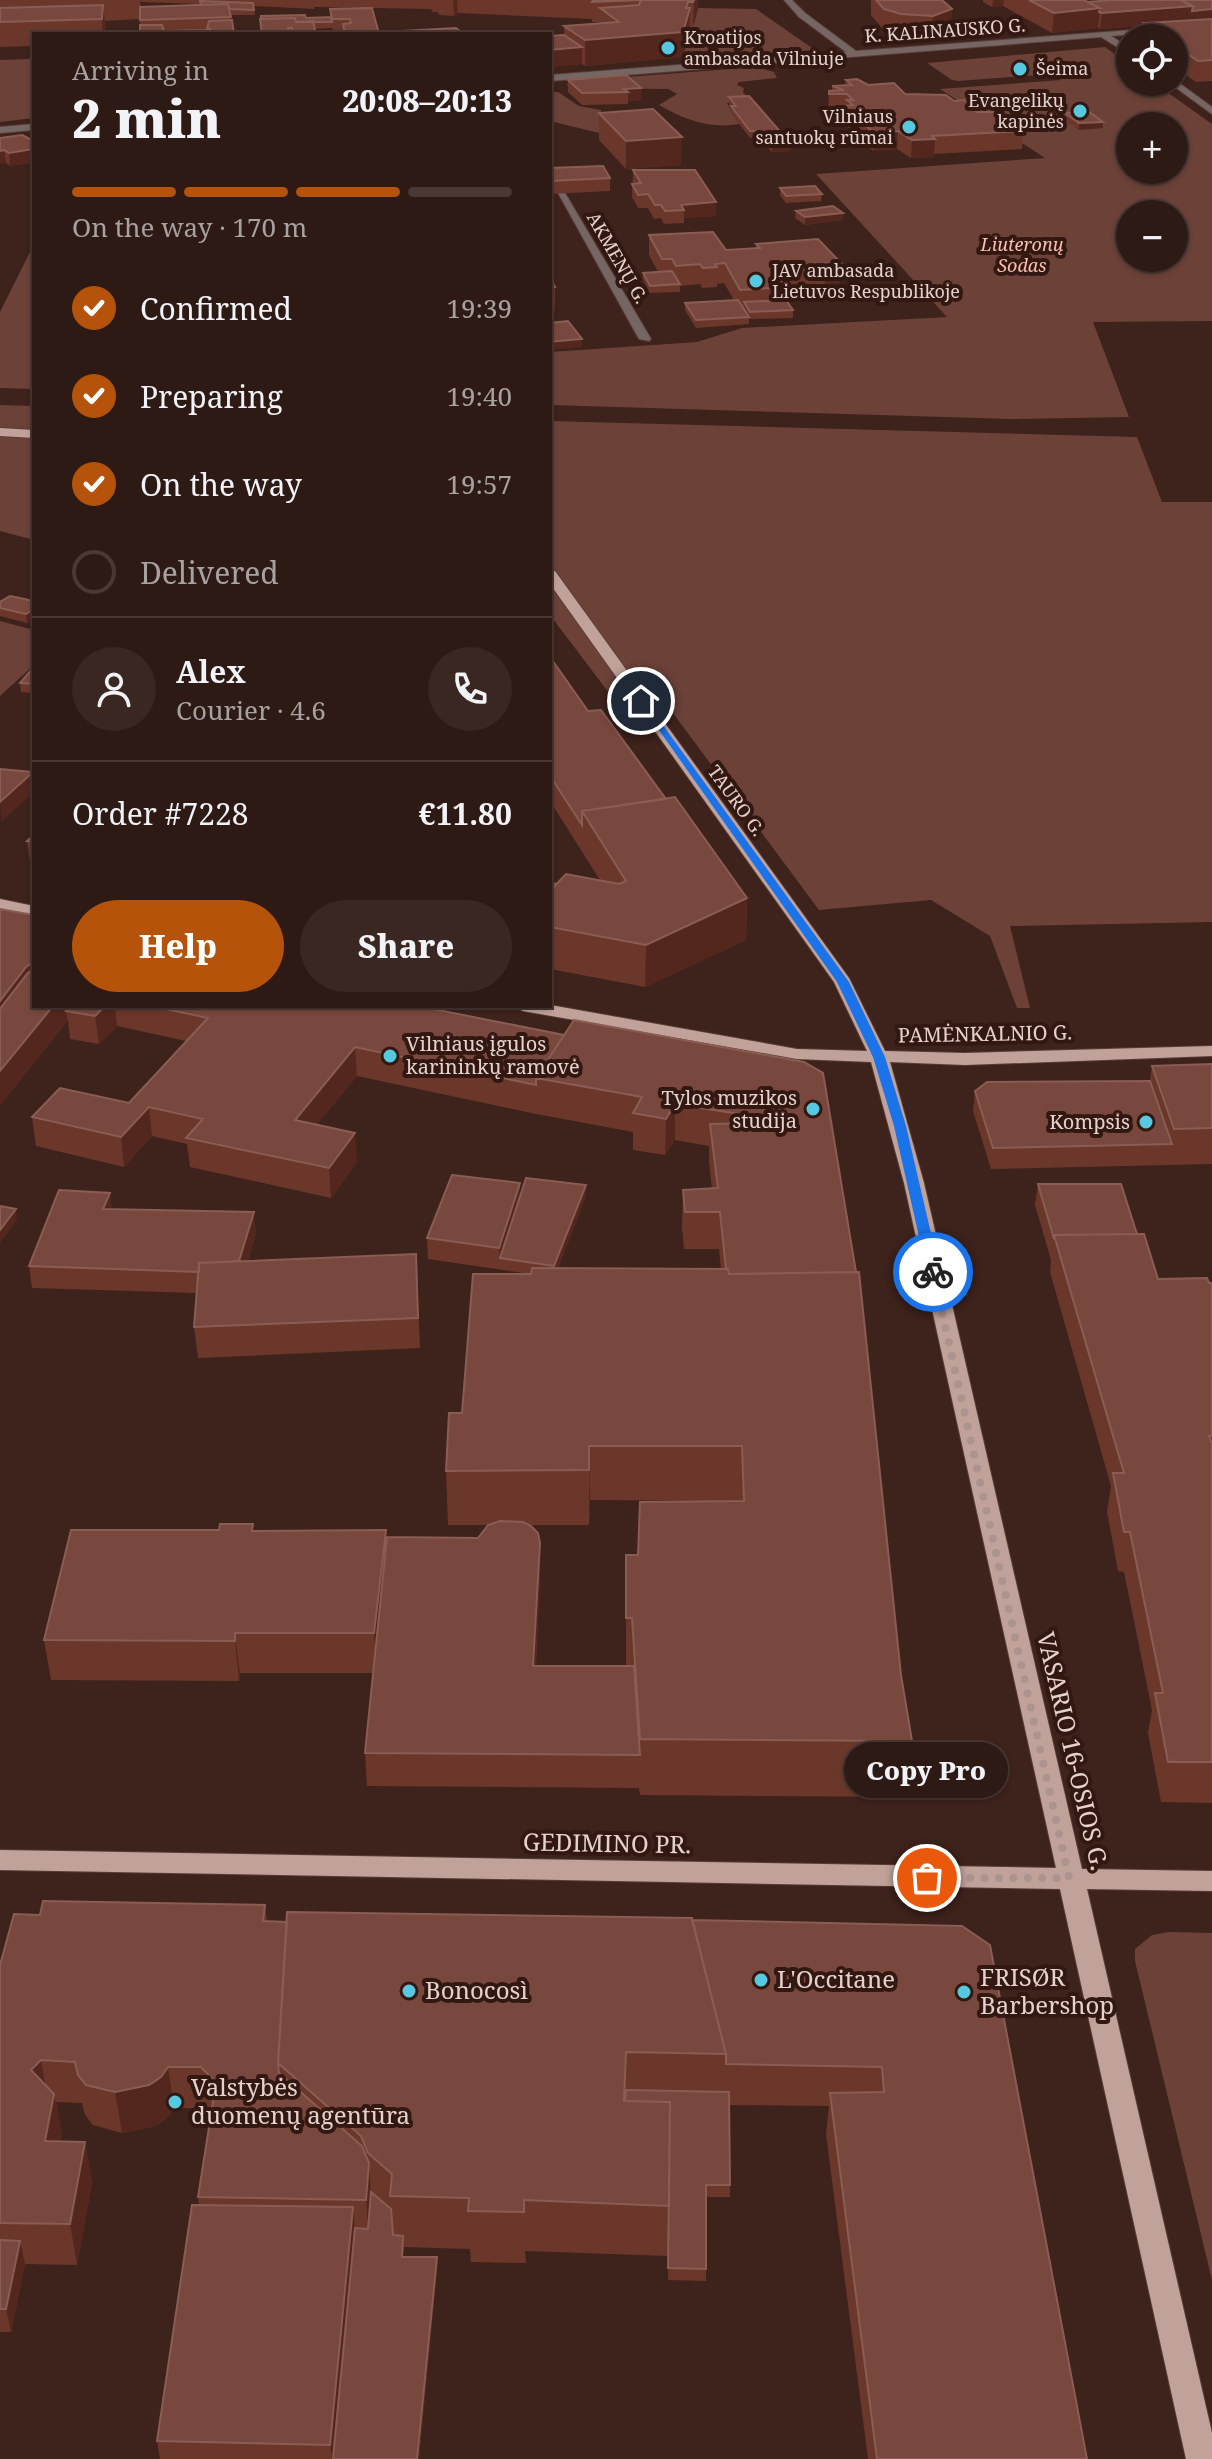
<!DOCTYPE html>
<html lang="en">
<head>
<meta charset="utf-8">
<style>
	body { margin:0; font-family:"Noto Serif",serif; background:#3a2722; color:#f1f3f6; height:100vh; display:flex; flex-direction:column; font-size:30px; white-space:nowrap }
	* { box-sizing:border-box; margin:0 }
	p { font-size:26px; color:#a7a1a0 }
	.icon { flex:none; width:44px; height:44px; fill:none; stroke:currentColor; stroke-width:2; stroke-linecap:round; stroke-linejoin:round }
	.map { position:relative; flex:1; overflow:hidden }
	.sheet { position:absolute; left:32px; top:32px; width:520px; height:976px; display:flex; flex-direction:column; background:#2e1a15; border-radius:0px; box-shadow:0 2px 6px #0004,0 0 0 2px #493834 }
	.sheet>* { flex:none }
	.fabs { position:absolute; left:1116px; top:24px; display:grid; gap:16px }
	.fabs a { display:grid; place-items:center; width:72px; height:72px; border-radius:50%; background:#2e1a15; box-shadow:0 2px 6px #0004,0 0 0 2px #493834; font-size:40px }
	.pin { position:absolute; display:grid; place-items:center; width:68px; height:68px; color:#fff; margin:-34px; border:4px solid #fff; border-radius:50%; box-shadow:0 2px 8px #0007 }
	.courier { position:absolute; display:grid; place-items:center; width:80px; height:80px; margin:-40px; border:6px solid #1a73e8; border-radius:50%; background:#fff; color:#222; box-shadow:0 2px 10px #0007 }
	.bubble { position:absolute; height:56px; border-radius:28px; background:#2e1a15; box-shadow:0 2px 6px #0004,0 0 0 2px #493834; font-size:26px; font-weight:800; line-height:56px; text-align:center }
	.headline em { font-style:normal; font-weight:800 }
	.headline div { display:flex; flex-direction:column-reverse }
	.headline { display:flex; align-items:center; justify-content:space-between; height:136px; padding:0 40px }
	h1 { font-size:52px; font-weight:800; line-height:60px }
	.bar { display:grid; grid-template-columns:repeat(4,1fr); gap:12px 8px; align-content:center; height:96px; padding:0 40px }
	.bar i { height:10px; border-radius:6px; background:#493834 }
	.bar .active { background:#b45309 }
	.bar p { grid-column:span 4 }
	.line { display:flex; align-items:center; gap:20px; padding:0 40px; border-top:2px solid #493834 }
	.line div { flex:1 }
	.round { display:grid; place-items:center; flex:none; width:84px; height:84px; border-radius:42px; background:#3a2722 }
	ol { padding:0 40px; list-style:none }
	li { display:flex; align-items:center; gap:24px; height:88px }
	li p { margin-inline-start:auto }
	li .icon { padding:8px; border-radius:50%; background:#b45309; color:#fff; stroke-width:4 }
	li:last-child { color:#a7a1a0 }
	li i { width:44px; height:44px; border:4px solid #493834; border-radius:50% }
	.button { display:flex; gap:16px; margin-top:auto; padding:16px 40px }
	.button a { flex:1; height:92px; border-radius:48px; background:#b45309; color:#fff; font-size:32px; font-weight:800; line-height:92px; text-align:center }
	.button a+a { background:#3a2722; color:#f1f3f6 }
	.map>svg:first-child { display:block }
	.green { fill:#6b4138; fill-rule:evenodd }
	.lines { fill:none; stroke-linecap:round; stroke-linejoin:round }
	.minor-casing { stroke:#593e38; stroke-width:2 }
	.major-casing { stroke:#593e38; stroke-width:2 }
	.minor { fill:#766663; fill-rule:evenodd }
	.major { fill:#c1a29a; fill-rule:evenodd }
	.wall { fill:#6b372b; fill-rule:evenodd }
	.shaded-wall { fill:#54271e }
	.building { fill:#78473d; stroke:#895d53; stroke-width:2 }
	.route { fill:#1a73e8 }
	.done { stroke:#ab948f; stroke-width:8; stroke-dasharray:0 14.4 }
	.poi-dot { fill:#56c9e1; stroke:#331812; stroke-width:3 }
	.labels { text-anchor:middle; stroke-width:8; stroke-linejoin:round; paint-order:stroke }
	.far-street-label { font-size:18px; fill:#e5d2cd; stroke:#331812 }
	.far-poi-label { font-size:18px; fill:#e5d2cd; stroke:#331812; text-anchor:start }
	.far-park-label { font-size:18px; font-style:italic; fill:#f8bfb2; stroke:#331812 }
	.street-label { font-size:20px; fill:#e5d2cd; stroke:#331812 }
	.poi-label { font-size:20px; fill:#e5d2cd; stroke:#331812; text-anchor:end }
	.near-street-label { font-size:24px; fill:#e5d2cd; stroke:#331812 }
	.near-poi-label { font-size:24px; fill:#e5d2cd; stroke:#331812; text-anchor:start }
</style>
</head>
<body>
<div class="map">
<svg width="1212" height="2459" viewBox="0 0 1212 2459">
	<rect width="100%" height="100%" fill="#3e221c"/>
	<path class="green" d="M698,8L756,9L815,50L686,59L683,57L689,34L688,27L693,26Z
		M1105,47L1130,65V82H1153L1212,124V321L1093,322L1129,417L1011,419L550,405V352L697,342L742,328L947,317L816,174L1045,158L940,89L1061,80L1052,74L958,81L952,80L927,63ZM1130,126H1174V170H1130ZM1130,214H1174V258H1130Z
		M34,52V118L0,122V60L29,59Z
		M757,67L774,72L777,78L739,82L737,85L744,88L743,92L748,98L743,101L727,103L739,124C711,129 684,120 659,105L677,94L668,89L579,88L566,85L574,81Z
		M550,92H558L579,106L601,110L599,133L550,121Z
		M34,244V389L0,388V312Z
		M0,405L34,406V540L0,531Z
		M550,421L1137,437L1162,502H1212V922L1010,926L1030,1008H1017L990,936L931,900L819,910L661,697H612L550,615Z
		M0,621L34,630V665L0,696Z
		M1169,1932L1212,1933V2280L1135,1961V1949L1152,1935Z"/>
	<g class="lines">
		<g class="minor-casing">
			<path id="minor" d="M784,0H792L805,13L856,51L1212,24V28L1111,36L1130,48V55L1101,37L550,81V75L846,52L799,17Z
				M1175,80L1212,107V114L1168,82Z
				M34,124V130L0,133V127Z
				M557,191L565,193L651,339L649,341L639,339Z"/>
		</g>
		<g class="major-casing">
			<path id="major" d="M0,428L34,430V438L0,436Z
				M550,570L555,571L849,978L885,1051L965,1053L1212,1046V1056L965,1065L890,1062L924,1183L1082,1869L1212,1871V1891L1087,1889L1212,2433V2459H1186L1060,1889L0,1870V1850L1056,1868L904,1183L871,1062L797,1059L523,1011L514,1006L550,1005L797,1049L867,1051L834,982L550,584Z
				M0,899L34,906V916L0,909Z"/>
		</g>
		<use href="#minor" class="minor"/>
		<use href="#major" class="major"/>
	</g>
	<path class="wall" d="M0,0H698V9L693,27H689V33L683,57L585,66L582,64L550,67L564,35V26L600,23V22H592V19L458,13L454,16L439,15L438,12H433L431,9L372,8L379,34H344V30L333,31L332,28L314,29L316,34H261L306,18L330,17V9L368,8L314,7V9L254,6L255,15H230L234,34H140V19L105,21V34H34V46L0,47ZM140,1L141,2L201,4L141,7ZM208,29V30L166,31Z
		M871,0H942L952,9L950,29L932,36L900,34L883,29L871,15Z
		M983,0H1084L1088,2L1212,0V81L1196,82L1174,67V38H1142L1143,26L1100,29L1098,28L1052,33L1003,6L992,7L983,2Z
		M568,80L641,88V100L628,101V104L582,105L568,92Z
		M846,80L905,94L954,101L976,112L1023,131L1022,149L934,154V157L911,158L897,149L873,151L843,123V112H828L829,91H832V86L845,85Z
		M729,97L791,144V151L772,152L757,137L750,138L730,112L731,106L729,103Z
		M599,113L681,165L626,169L599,140Z
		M1065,113L1103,122V128L1079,130L1064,120Z
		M0,138L34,141V162L10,166L6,163Z
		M550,168L610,178V191L550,194Z
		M633,170L716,202V216L684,218V223L664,224L661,218L654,219L648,208H638L632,197Z
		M780,188L822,194L821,201L786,203L780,195Z
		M796,211L843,213V220L805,225L795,218Z
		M649,235L726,250L756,248V244L818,239L840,283L825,284L824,289L786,290V300L793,310V318L749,319V324L696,328L685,310V303L734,300L724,283L717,284V287L702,288L700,284L680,286V292L650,293L643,280V273L658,272L649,255Z
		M550,279L555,287V312L550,313Z
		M34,601V618L27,623L0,616V602Z
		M550,638L553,661L588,711L666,799L747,898L746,940L645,987L550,969V883L557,884L600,880L550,801Z
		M34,667V693L21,692L20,683Z
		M34,835V868H31L27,841Z
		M34,1006H418L564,1035L804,1062L912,1741L907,1797L640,1795L639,1788L367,1786L365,1753L373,1673H240L239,1681L51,1680L44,1640L254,1531L387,1537L478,1538L488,1525H448L446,1471L462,1413L530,1274L428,1259L427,1238L520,1183V1195L586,1185V1196L558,1268L721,1269L719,1249H684L682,1227L683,1190L712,1189L709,1161V1146L675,1140L665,1155L633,1150V1132L536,1114L357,1076L317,1124L357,1162L331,1198L190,1167L187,1144L152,1136L124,1167L36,1146L32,1117L129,1103L186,1041L117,1026L99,1044L70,1039L68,1021ZM590,1500L740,1501L638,1555H626V1666H536L540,1574V1543L529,1525H589Z
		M1212,1064V1164L991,1169L973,1111L975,1091L1150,1081L1152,1066Z
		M1038,1184L1137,1234L1158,1279L1212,1283V1803L1161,1802L1148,1733L1152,1710L1124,1572L1118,1571L1107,1512L1111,1486L1050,1272L1051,1260L1035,1205Z
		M112,1209L256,1233L248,1261L416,1254L420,1348L198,1358L194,1327L197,1293L32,1288L29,1266Z
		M265,1905L267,1921L692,1920L962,1926L1087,2459H868L826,2134L829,2106L729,2105L730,2197H706V2281L668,2280L669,2220L668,2256L525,2251L526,2263L471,2262L470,2249L404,2247L403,2257L437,2269L419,2459H160L157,2441L199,2205L198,2197L211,2113L207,2108H174L167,2118L156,2126L122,2133L93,2125L85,2115L82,2103L56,2102L62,2135L60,2141L85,2142L92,2183L77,2265L25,2264L11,2332H0V1965L40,1915Z"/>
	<path class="shaded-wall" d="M453,0H457L458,13L454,16Z
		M694,0H698V9L693,27Z
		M993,0H1004L1003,6L992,7Z
		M688,2V14L690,8L689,33L683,57L585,66V40L686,8Z
		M103,5L106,29L105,34H103L102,19Z
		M1193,6L1212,9V21L1147,26L1144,23L1143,26L1100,29L1102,13Z
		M1100,8L1098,28L1052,33L1054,13Z
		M952,9L950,29L932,36L933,16Z
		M582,47V64L550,67V50Z
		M641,88V100L628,101V92L624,89Z
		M1103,122V128L1079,130V123Z
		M898,131L897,149L873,151L874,133Z
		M682,137L681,165L626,169V141Z
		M935,139L934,157L911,158L912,140Z
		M791,144V151L772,152V145Z
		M34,149V162L10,166L9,153Z
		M4,150L6,163L0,164V151Z
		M716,202V216L684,218V210L681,205Z
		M843,213V220L805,225V217Z
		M841,263L840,283L825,284V269L821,264Z
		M550,298H554L555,312L550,313Z
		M582,339V347L550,350V342Z
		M34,609V618L27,623L26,614Z
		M553,641V672H550V642Z
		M33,772L34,792L1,822L0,802Z
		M747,898L746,940L645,987L646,945Z
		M34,961V1000L0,1043V1001L26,967Z
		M53,1006H73L66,1011L68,1021L0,1106V1071Z
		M105,1006H115L117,1026L99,1044L95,1016Z
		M355,1047L357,1076L297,1149L295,1120Z
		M675,1104V1140L665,1155L666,1119Z
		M149,1107L152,1136L124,1167L121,1137Z
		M355,1133L357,1162L331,1198L329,1168Z
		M520,1183V1204L500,1258L499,1248Z
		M586,1185V1196L554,1277V1266Z
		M110,1193L113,1214L103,1209Z
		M16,1209L17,1220L0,1243V1230Z
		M254,1212L256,1233L239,1291L237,1270Z
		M589,1446L590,1500L589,1525Z
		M386,1530L389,1569L377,1673L374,1633Z
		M540,1543V1574L534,1699L533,1666Z
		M235,1633L240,1673L239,1681L235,1641Z
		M41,2060L48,2101L31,2070Z
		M168,2067L174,2108L167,2118L156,2126L122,2133L115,2092Z
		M54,2094L62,2135L52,2182L45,2141Z
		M85,2142L92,2183L77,2265L70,2224Z
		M369,2163L372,2204L369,2241L366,2200Z
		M353,2207L356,2240L335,2459H332L330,2445Z
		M20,2241L25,2264L11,2332L6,2309Z
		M437,2257V2269L419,2459H417Z"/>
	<path class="building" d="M593,0H641L592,2Z
		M641,0H694L693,2H688L686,8H690L683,32L585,40L564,26L619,22L600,8L639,5Z
		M876,0H942L952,9L933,16L901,14L884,9Z
		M1029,0H1084L1100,8L1054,13Z
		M1111,0H1180L1193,6L1102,13L1099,12L1100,8L1088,2Z
		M1180,0H1212V9L1192,11L1193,6Z
		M200,1L253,3L254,10L229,9L228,4L201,5Z
		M228,4L231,17L140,20V7Z
		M103,5L102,19L0,22V8Z
		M372,8L379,34L345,33L343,24L351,23L350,19H332L330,9Z
		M305,15L306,18L331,17L332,22H296L295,18L261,19V16Z
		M295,18L296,22L313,21L316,34H293L292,28H288L290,34H262L260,19Z
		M1212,19V60L1198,61L1174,44V38H1165L1144,23Z
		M232,20L234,34H140V25H162L164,31L208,30L211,29H207L209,21Z
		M456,28L461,32L455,34H404L403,31Z
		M564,35L582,47L550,50V36Z
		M626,75L641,88L624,89L628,92L582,93L568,80Z
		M857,79L868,85L894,83L905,94L946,95L954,101L964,100L976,112H995L1023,131L932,136L935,139L912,140L898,131L874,133L844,106L853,105L847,100H853L847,94H829V91L844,90L832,86L852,85L846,80Z
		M749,96L791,144L772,145L757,131H750L731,106H736L729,97Z
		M653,109L682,137L626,141L599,113Z
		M1088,111L1103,122L1079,123L1065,113Z
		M22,135L34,141V149L9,153L4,150L0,151V138Z
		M603,166L610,178L550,181V168Z
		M633,170H695L716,202L681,205L684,210L665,211L661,205H655L648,194L638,195L632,184L641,183Z
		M815,186L822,194L786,196L780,188Z
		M833,206L843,213L805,217L796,211Z
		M713,232L726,250L760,248L756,244L818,239L841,263L821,264L825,269L775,270L786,287L740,290L725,263L715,264L717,267L703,268L700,264L676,266L672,259H662L649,235Z
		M672,271L680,284L650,286L643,273Z
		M550,279H551L555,287H550Z
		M738,300L749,317L696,320L685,303Z
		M786,300L793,310L750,312L744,302Z
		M568,321L582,339L550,342V323Z
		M10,596L34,601V609L26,614L0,608V602Z
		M550,657L588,711L601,710L666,799L582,811V825L550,776Z
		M34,667V684L20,683Z
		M0,769L33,772L0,802Z
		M675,797L747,898L646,945L550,927V891L566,874L619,884L626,881L582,811Z
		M34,835V842L27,841Z
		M550,883L557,884L550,891Z
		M0,909L34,915V961L26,967L0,1001Z
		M34,968V1006H53L0,1071V1009L27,974Z
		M71,1006H105L95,1016L66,1011Z
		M152,1006H418L564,1035L536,1078V1085L355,1047L295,1120L355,1133L329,1168L186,1138L203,1119L149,1107L121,1137L32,1117L60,1088L129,1103L208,1018Z
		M574,1020L804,1062L823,1073L856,1272L729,1274L728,1269H726L720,1212H685L683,1190L718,1188L710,1124L766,1123L765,1118L675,1104L666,1119L633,1113L642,1097L536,1078Z
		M1212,1064V1128L1174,1129L1152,1066Z
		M1150,1081L1172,1144L993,1148L975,1091L987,1082Z
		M452,1175L520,1183L499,1248L427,1238Z
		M526,1178L586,1185L554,1266L500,1258Z
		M1038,1184H1121L1137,1234L1054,1235V1239Z
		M59,1190L110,1193L103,1209L254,1212L239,1261L199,1263V1272L29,1266Z
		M0,1206L16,1209L0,1230Z
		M1144,1234L1158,1279L1207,1278L1209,1283H1212V1436H1209L1212,1444V1762H1168L1155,1693H1163L1130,1532H1124L1113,1473H1124L1054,1235Z
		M416,1254L418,1318L194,1327L199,1263Z
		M532,1268L728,1269L729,1274L859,1272L901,1675L912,1741L640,1739L632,1618H626V1555H638L640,1502L744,1501L742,1446H589V1470L446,1471L449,1413H462L473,1274H531Z
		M500,1521L523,1522L531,1526L538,1533L540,1543L533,1666H634L640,1755L365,1753L387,1537L478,1538L488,1525Z
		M220,1524H253L252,1531L386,1530L374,1633H235V1641L44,1640L71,1530H219Z
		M43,1901L265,1905L263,1921L287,1922L278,2063L279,2073L362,2146L369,2163L366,2200L198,2197L216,2083L201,2067H168L161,2077L149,2085L115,2092L86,2085L78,2075L75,2062L41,2060L31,2070L54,2094L45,2141L85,2142L70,2224L0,2223V1965L14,1914L40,1915Z
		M287,1912L692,1918L726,2054L626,2052L624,2101L670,2102L669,2206L524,2200V2212L468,2211L469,2198L390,2196L392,2174L368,2153L361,2136L278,2063Z
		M692,1920L962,1926L990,1945L1087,2459H877L830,2093L884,2092L882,2067L726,2064V2054Z
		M626,2090L729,2092L730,2185H706V2269L668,2268L670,2102L625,2101Z
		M371,2192L391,2209L393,2235L403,2236L402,2257H437L417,2459H333L355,2228L368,2229Z
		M192,2205L353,2207L330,2445L157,2441Z
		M0,2240L20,2241L6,2309H0Z"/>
	<path class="route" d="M637,699H644L849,982L885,1057L906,1126L940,1272L938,1275L927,1272L894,1126L873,1057L837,982Z"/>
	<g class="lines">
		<path class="done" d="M927,1878H1069L933,1272"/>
	</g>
	<g class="poi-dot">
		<circle cx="668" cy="48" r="8"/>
		<circle cx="1020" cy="69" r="8"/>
		<circle cx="1080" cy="111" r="8"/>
		<circle cx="909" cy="127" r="8"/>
		<circle cx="756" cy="281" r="8"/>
		<circle cx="390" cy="1056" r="8"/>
		<circle cx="813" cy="1109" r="8"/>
		<circle cx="1146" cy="1122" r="8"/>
		<circle cx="761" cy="1980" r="8"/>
		<circle cx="409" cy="1991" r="8"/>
		<circle cx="964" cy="1992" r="8"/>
		<circle cx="175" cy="2102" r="8"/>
	</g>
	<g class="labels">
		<g class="far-street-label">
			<text transform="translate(945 31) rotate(-4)" y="6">K. KALINAUSKO G.</text>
			<text transform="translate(617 258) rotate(60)" y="6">AKMENŲ G.</text>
			<text transform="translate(736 801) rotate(54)" y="6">TAURO G.</text>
		</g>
		<g class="far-poi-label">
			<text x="684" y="44">Kroatijos<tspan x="684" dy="21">ambasada Vilniuje</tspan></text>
			<text x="1036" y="75">Šeima</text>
			<text x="1064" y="107" text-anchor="end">Evangelikų<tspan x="1064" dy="21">kapinės</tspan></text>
			<text x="893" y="123" text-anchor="end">Vilniaus<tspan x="893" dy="21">santuokų rūmai</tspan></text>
			<text x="772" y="277">JAV ambasada<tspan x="772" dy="21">Lietuvos Respublikoje</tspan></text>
		</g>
		<g class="far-park-label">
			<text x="1022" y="251">Liuteronų<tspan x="1022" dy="21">Sodas</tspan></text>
		</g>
		<g class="street-label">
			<text transform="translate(985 1034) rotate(-1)" y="7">PAMĖNKALNIO G.</text>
		</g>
		<g class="poi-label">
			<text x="406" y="1051" text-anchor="start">Vilniaus įgulos<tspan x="406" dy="23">karininkų ramovė</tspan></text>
			<text x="797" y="1105">Tylos muzikos<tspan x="797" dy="23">studija</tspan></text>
			<text x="1130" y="1129">Kompsis</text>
		</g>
		<g class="near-street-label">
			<text transform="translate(1072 1751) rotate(77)" y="8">VASARIO 16-OSIOS G.</text>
			<text transform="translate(607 1844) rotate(1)" y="8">GEDIMINO PR.</text>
		</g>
		<g class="near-poi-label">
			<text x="980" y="1986">FRISØR<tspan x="980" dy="28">Barbershop</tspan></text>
			<text x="777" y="1988">L'Occitane</text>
			<text x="425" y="1999">Bonocosì</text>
			<text x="191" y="2096">Valstybės<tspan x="191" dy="28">duomenų agentūra</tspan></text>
		</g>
	</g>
</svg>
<div class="fabs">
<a><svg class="icon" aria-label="locate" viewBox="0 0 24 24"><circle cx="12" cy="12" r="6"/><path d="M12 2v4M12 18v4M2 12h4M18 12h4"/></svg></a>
<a>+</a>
<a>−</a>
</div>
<div class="pin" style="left:927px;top:1878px;background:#ea580c"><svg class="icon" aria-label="bag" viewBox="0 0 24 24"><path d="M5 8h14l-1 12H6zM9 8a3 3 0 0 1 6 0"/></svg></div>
<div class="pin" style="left:641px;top:701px;background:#1f2937"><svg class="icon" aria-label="home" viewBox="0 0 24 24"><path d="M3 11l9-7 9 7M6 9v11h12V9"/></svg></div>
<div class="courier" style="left:933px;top:1272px"><svg class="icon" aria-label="bike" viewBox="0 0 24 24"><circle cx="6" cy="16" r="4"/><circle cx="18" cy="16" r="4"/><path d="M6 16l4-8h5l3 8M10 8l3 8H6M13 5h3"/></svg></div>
<div class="bubble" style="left:844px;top:1742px;width:164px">Copy Pro</div>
<section class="sheet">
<div class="headline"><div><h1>2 min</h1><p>Arriving in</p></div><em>20:08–20:13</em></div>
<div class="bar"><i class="active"></i><i class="active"></i><i class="active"></i><i></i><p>On the way · 170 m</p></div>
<ol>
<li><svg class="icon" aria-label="check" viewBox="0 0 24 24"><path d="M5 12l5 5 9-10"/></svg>Confirmed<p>19:39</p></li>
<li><svg class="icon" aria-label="check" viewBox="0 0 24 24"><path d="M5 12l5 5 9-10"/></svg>Preparing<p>19:40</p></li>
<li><svg class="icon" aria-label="check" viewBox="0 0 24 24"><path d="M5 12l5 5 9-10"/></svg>On the way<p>19:57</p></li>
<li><i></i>Delivered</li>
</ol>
<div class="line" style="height:144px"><a class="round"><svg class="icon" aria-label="person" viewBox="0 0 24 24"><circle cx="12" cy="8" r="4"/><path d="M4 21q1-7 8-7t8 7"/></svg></a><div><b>Alex</b><p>Courier · 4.6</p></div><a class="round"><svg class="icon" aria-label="phone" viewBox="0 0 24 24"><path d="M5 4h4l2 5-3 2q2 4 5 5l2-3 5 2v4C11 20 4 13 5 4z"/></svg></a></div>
<div class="line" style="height:104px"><div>Order #7228</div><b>€11.80</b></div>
<div class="button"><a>Help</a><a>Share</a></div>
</section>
</div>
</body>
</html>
